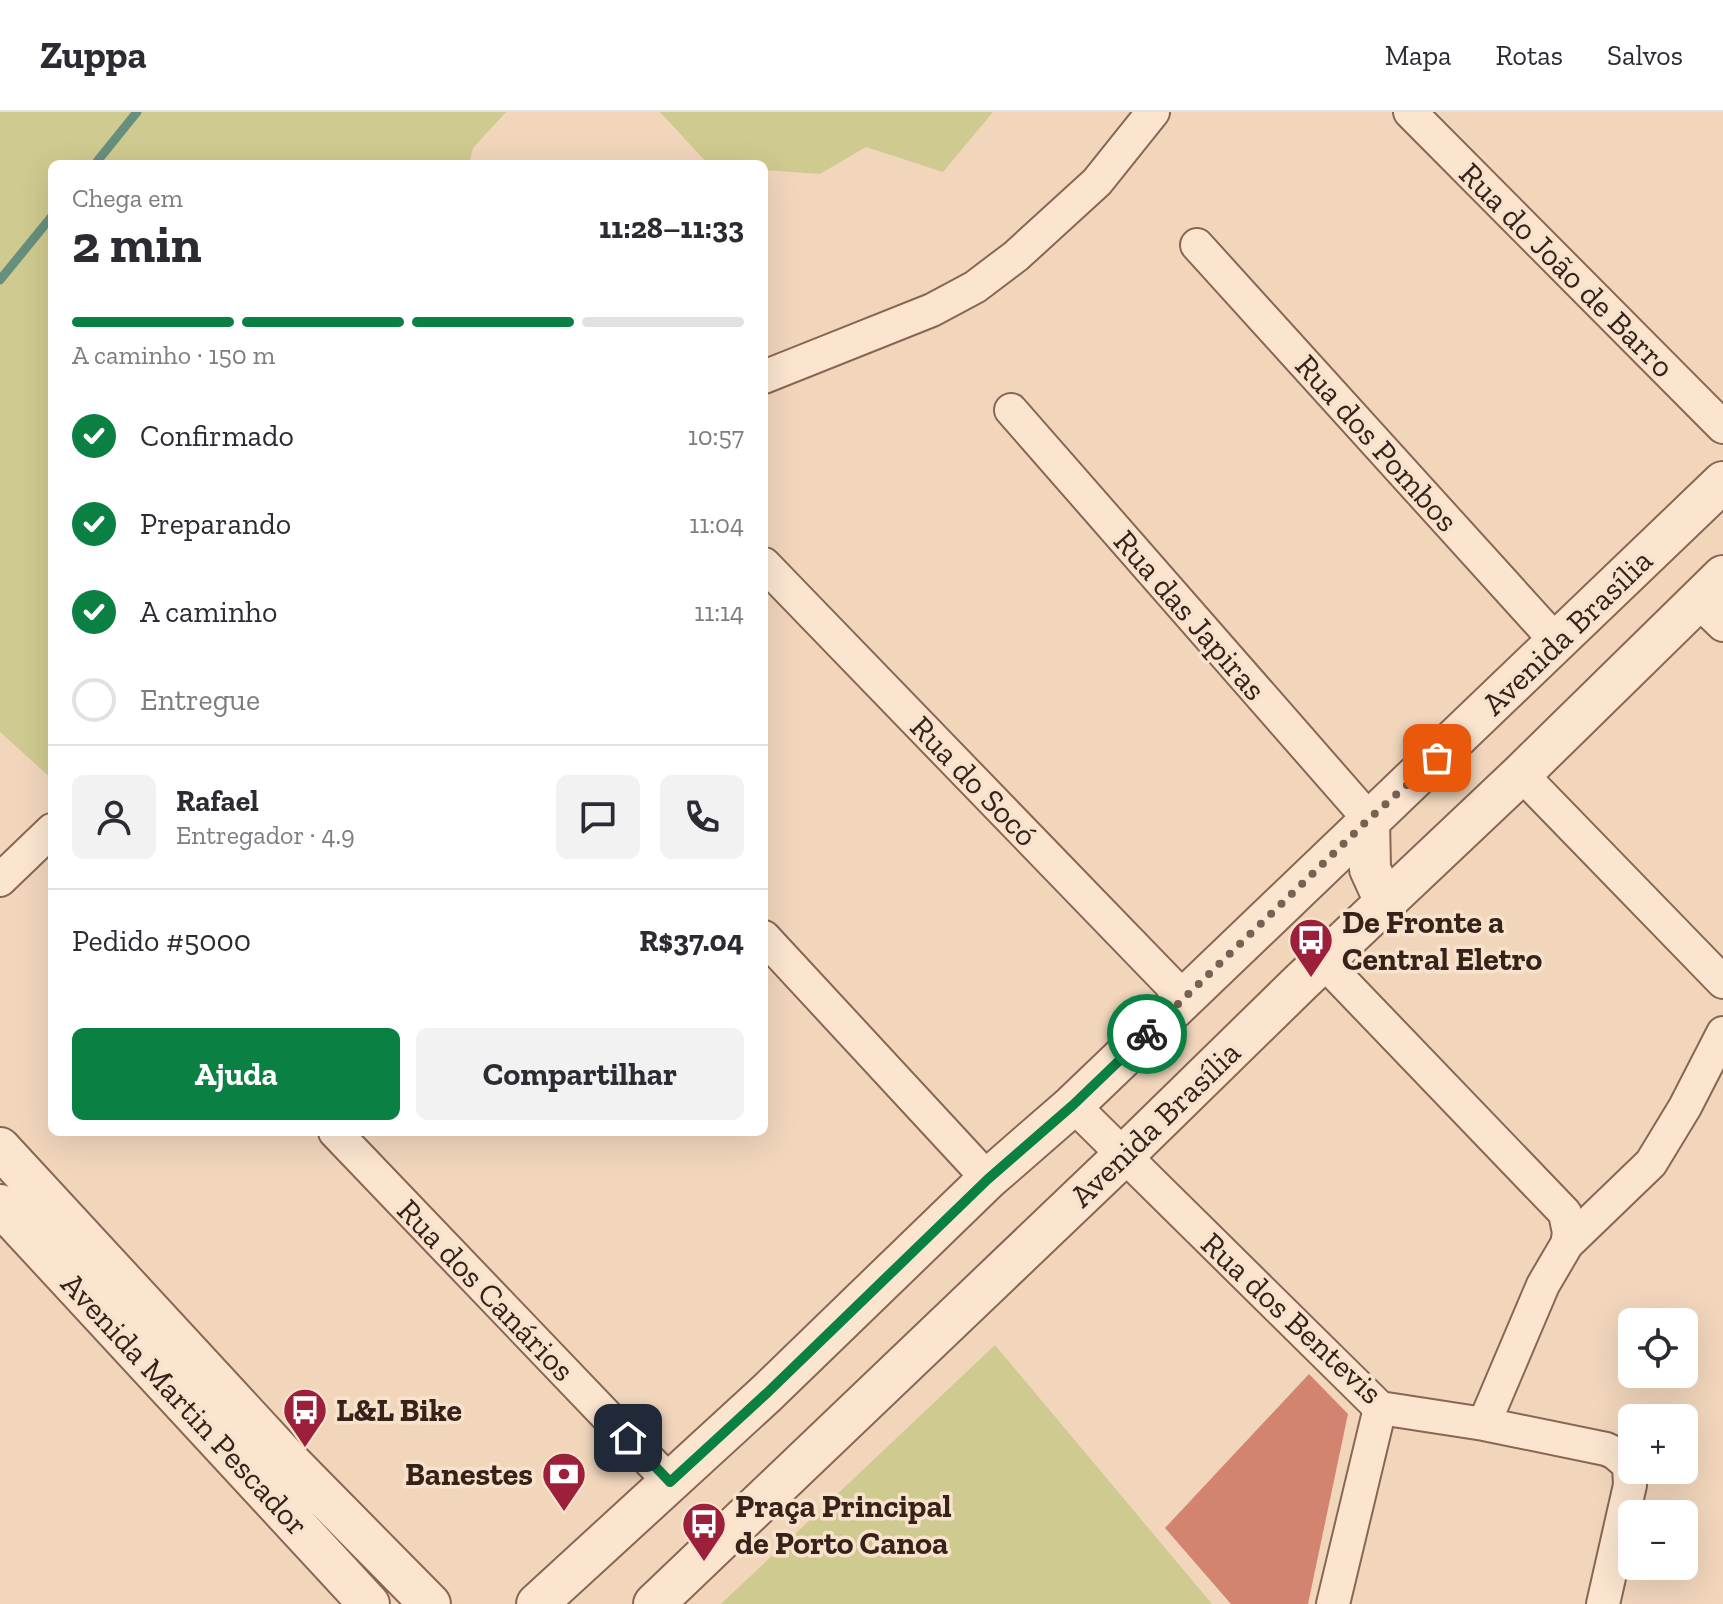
<!DOCTYPE html>
<html lang="pt">
<head>
<meta charset="utf-8">
<style>
	body { margin:0; font-family:"Zilla Slab",serif; background:#f2f2f3; color:#2b2b33; height:100vh; display:flex; flex-direction:column; font-size:30px; white-space:nowrap }
	* { box-sizing:border-box; margin:0 }
	p { font-size:26px; color:#7c7c81 }
	.icon { flex:none; width:44px; height:44px; fill:none; stroke:currentColor; stroke-width:2; stroke-linecap:round; stroke-linejoin:round }
	.map { position:relative; flex:1; overflow:hidden }
	.panel { position:absolute; left:48px; top:48px; width:720px; height:976px; display:flex; flex-direction:column; background:#fff; border-radius:12px; box-shadow:0 8px 32px #0002 }
	.panel>* { flex:none }
	.controls { position:absolute; left:1618px; top:1196px; display:grid; gap:16px }
	.controls a { display:grid; place-items:center; width:80px; height:80px; border-radius:12px; background:#fff; box-shadow:0 8px 32px #0002; font-size:40px }
	.pin { position:absolute; display:grid; place-items:center; width:68px; height:68px; color:#fff; margin:-34px; border-radius:16px; box-shadow:0 4px 12px #0006 }
	.courier { position:absolute; display:grid; place-items:center; width:80px; height:80px; margin:-40px; border:6px solid #0b8043; border-radius:50%; background:#fff; color:#222; box-shadow:0 2px 10px #0007 }
	.headline em { font-style:normal; font-weight:800 }
	.headline div { display:flex; flex-direction:column-reverse }
	.headline { display:flex; align-items:center; justify-content:space-between; height:136px; padding:0 24px }
	h1 { font-size:52px; font-weight:800; line-height:60px }
	.bar { display:grid; grid-template-columns:repeat(4,1fr); gap:12px 8px; align-content:center; height:96px; padding:0 24px }
	.bar i { height:10px; border-radius:6px; background:#e1e1e2 }
	.bar .selected { background:#0b8043 }
	.bar p { grid-column:span 4 }
	.line { display:flex; align-items:center; gap:20px; padding:0 24px; border-top:2px solid #e1e1e2 }
	.line div { flex:1 }
	.round { display:grid; place-items:center; flex:none; width:84px; height:84px; border-radius:12px; background:#f2f2f3 }
	ol { padding:0 24px; list-style:none }
	li { display:flex; align-items:center; gap:24px; height:88px }
	li p { margin-inline-start:auto }
	li .icon { padding:8px; border-radius:50%; background:#0b8043; color:#fff; stroke-width:4 }
	li:last-child { color:#7c7c81 }
	li i { width:44px; height:44px; border:4px solid #e1e1e2; border-radius:50% }
	.primary-button { display:flex; gap:16px; margin-top:auto; padding:16px 24px }
	.primary-button a { flex:1; height:92px; border-radius:12px; background:#0b8043; color:#fff; font-size:32px; font-weight:800; line-height:92px; text-align:center }
	.primary-button a+a { background:#f2f2f3; color:#2b2b33 }
	header { display:flex; align-items:center; gap:48px; box-sizing:border-box; height:112px; padding:0 40px; background:#fff; border-bottom:2px solid #e1e1e2 }
	header strong { font-size:38px }
	nav { display:flex; gap:44px; margin-inline-start:auto; font-size:28px }
	.map>svg:first-child { display:block }
	.green { fill:#cfca8f }
	.lines { fill:none; stroke-linecap:round; stroke-linejoin:round }
	.stream { stroke:#678f7d; stroke-width:9 }
	.building { fill:#d2846e }
	.minor-casing { stroke:#896654; stroke-width:36 }
	.tertiary-casing { stroke:#896654; stroke-width:44 }
	.minor { stroke:#fbe5cf; stroke-width:32 }
	.tertiary { stroke:#fbe5cf; stroke-width:40 }
	.done { stroke:#786153; stroke-width:8; stroke-dasharray:0 14.4 }
	.route { stroke:#0b8043; stroke-width:10 }
	.labels { text-anchor:middle; stroke-width:7; stroke-linejoin:round; paint-order:stroke }
	.street-label { font-size:32px; fill:#37221a; stroke:#f8e2cc }
	.poi-label { font-size:32px; font-weight:bold; fill:#37221a; stroke:#f8e2cc; text-anchor:start }
</style>
</head>
<body>
<header>
<strong>Zuppa</strong>
<nav><a>Mapa</a><a>Rotas</a><a>Salvos</a></nav>
</header>
<div class="map">
<svg width="1723" height="1492" viewBox="0 0 1723 1492">
	<rect width="100%" height="100%" fill="#f1d6bc"/>
	<path class="green" d="M0,0H506L473,36L469,52H52V667L0,620Z
		M660,0H993L943,60L866,35L820,62L764,58V52H708Z
		M995,1233L1212,1492H721Z"/>
	<g class="lines">
		<path class="stream" d="M95,52L137,0
			M0,168L52,104"/>
	</g>
	<path class="building" d="M1309,1262L1348,1302L1308,1492H1231L1165,1416Z"/>
	<g class="lines">
		<g class="minor-casing">
			<path id="minor" d="M1410,0L1723,315
				M1197,133L1556,529
				M764,265L932,198L975,175L1016,144L1097,70L1153,0
				M1011,298L1369,707
				M764,452L1184,886
				M1698,489L1723,513
				M1521,662L1723,870
				M0,768L52,718
				M764,825L988,1067
				M1323,849L1565,1101L1569,1121L1567,1132L1543,1173L1484,1312
				M1073,993L1380,1296L1484,1312L1606,1337L1615,1341L1629,1353L1630,1373L1603,1492
				M335,1020L670,1370
				M1567,1132L1651,1051L1685,995L1723,921
				M1333,1492L1380,1296"/>
		</g>
		<g class="tertiary-casing">
			<path id="tertiary" d="M1369,707L1370,757L1385,790
				M0,1036L289,1349L430,1492
				M0,1093L369,1492
				M537,1492L767,1281L988,1067L1073,993L1723,370
				M654,1492L1123,1044L1301,870L1521,662L1723,464"/>
		</g>
		<use href="#minor" class="minor"/>
		<use href="#tertiary" class="tertiary"/>
	</g>
	<g class="lines">
		<path class="done" d="M1147,922L1369,707L1437,646"/>
		<path class="route" d="M628,1326L670,1370L767,1281L988,1067L1073,993L1147,922"/>
	</g>
	<defs>
		<g id="bus-pin" transform="scale(2.3)"><path d="M0 17L-7.5 6A9.5 9.5 0 1 1 7.5 6Z" fill="#9c203a" stroke="#f8e2cc"/><path d="M-5-6H5V4H4V6H2V4H-2V6H-4V4H-5ZM-3.5-4V0h7V-4ZM-3.5 1.2v1.5H-2V1.2ZM2 1.2v1.5H3.5V1.2Z" fill="#fff"/></g>
		<g id="bank-pin" transform="scale(2.3)"><path d="M0 17L-7.5 6A9.5 9.5 0 1 1 7.5 6Z" fill="#9c203a" stroke="#f8e2cc"/><path d="M-6-4H6V4H-6ZM0-2.3a2.3 2.3 0 1 0 0 4.6a2.3 2.3 0 1 0 0-4.6Z" fill="#fff"/></g>
	</defs>
	<g fill-rule="evenodd">
		<use href="#bus-pin" x="1311" y="828"/>
		<use href="#bus-pin" x="305" y="1298"/>
		<use href="#bank-pin" x="564" y="1362"/>
		<use href="#bus-pin" x="704" y="1412"/>
	</g>
	<g class="labels">
		<g class="street-label">
			<text transform="translate(1567 158) rotate(45)" y="11">Rua do João de Barro</text>
			<text transform="translate(1377 331) rotate(48)" y="11">Rua dos Pombos</text>
			<text transform="translate(1190 503) rotate(49)" y="11">Rua das Japiras</text>
			<text transform="translate(1567 520) rotate(-44)" y="11">Avenida Brasília</text>
			<text transform="translate(974 669) rotate(46)" y="11">Rua do Socó</text>
			<text transform="translate(1155 1012) rotate(-44)" y="11">Avenida Brasília</text>
			<text transform="translate(486 1178) rotate(46)" y="11">Rua dos Canários</text>
			<text transform="translate(1292 1206) rotate(43)" y="11">Rua dos Bentevis</text>
			<text transform="translate(185 1292) rotate(47)" y="11">Avenida Martin Pescador</text>
		</g>
		<g class="poi-label">
			<text x="1342" y="821">De Fronte a<tspan x="1342" dy="37">Central Eletro</tspan></text>
			<text x="336" y="1309">L&amp;L Bike</text>
			<text x="533" y="1373" text-anchor="end">Banestes</text>
			<text x="735" y="1405">Praça Principal<tspan x="735" dy="37">de Porto Canoa</tspan></text>
		</g>
	</g>
</svg>
<div class="controls">
<a><svg class="icon" aria-label="locate" viewBox="0 0 24 24"><circle cx="12" cy="12" r="6"/><path d="M12 2v4M12 18v4M2 12h4M18 12h4"/></svg></a>
<a>+</a>
<a>−</a>
</div>
<div class="pin" style="left:1437px;top:646px;background:#ea580c"><svg class="icon" aria-label="bag" viewBox="0 0 24 24"><path d="M5 8h14l-1 12H6zM9 8a3 3 0 0 1 6 0"/></svg></div>
<div class="pin" style="left:628px;top:1326px;background:#1f2937"><svg class="icon" aria-label="home" viewBox="0 0 24 24"><path d="M3 11l9-7 9 7M6 9v11h12V9"/></svg></div>
<div class="courier" style="left:1147px;top:922px"><svg class="icon" aria-label="bike" viewBox="0 0 24 24"><circle cx="6" cy="16" r="4"/><circle cx="18" cy="16" r="4"/><path d="M6 16l4-8h5l3 8M10 8l3 8H6M13 5h3"/></svg></div>
<section class="panel">
<div class="headline"><div><h1>2 min</h1><p>Chega em</p></div><em>11:28–11:33</em></div>
<div class="bar"><i class="selected"></i><i class="selected"></i><i class="selected"></i><i></i><p>A caminho · 150 m</p></div>
<ol>
<li><svg class="icon" aria-label="check" viewBox="0 0 24 24"><path d="M5 12l5 5 9-10"/></svg>Confirmado<p>10:57</p></li>
<li><svg class="icon" aria-label="check" viewBox="0 0 24 24"><path d="M5 12l5 5 9-10"/></svg>Preparando<p>11:04</p></li>
<li><svg class="icon" aria-label="check" viewBox="0 0 24 24"><path d="M5 12l5 5 9-10"/></svg>A caminho<p>11:14</p></li>
<li><i></i>Entregue</li>
</ol>
<div class="line" style="height:144px"><a class="round"><svg class="icon" aria-label="person" viewBox="0 0 24 24"><circle cx="12" cy="8" r="4"/><path d="M4 21q1-7 8-7t8 7"/></svg></a><div><b>Rafael</b><p>Entregador · 4.9</p></div><a class="round"><svg class="icon" aria-label="chat" viewBox="0 0 24 24"><path d="M4 5h16v11H9l-5 4z"/></svg></a><a class="round"><svg class="icon" aria-label="phone" viewBox="0 0 24 24"><path d="M5 4h4l2 5-3 2q2 4 5 5l2-3 5 2v4C11 20 4 13 5 4z"/></svg></a></div>
<div class="line" style="height:104px"><div>Pedido #5000</div><b>R$37.04</b></div>
<div class="primary-button"><a>Ajuda</a><a>Compartilhar</a></div>
</section>
</div>
</body>
</html>
